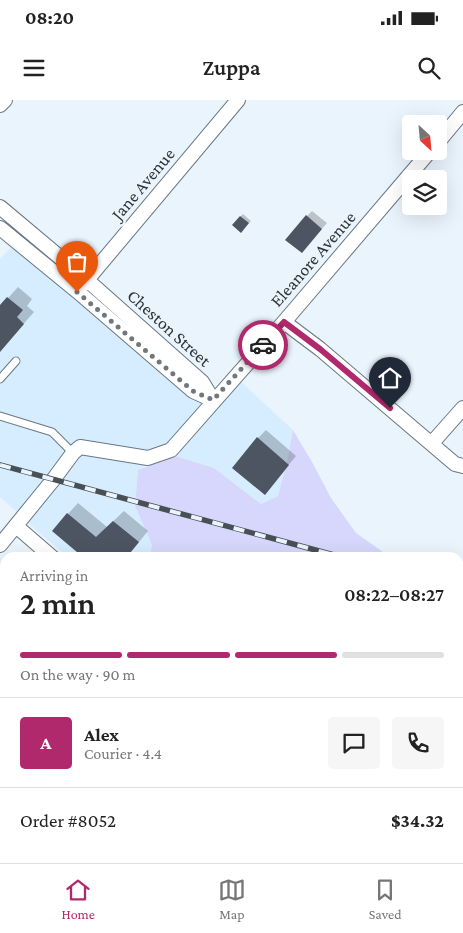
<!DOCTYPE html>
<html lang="en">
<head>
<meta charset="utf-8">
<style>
	body { margin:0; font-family:"Crimson Pro",serif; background:#f6f6f6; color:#222; height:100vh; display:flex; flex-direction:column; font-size:19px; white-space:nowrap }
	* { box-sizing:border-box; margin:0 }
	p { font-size:16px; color:#767676 }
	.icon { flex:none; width:28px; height:28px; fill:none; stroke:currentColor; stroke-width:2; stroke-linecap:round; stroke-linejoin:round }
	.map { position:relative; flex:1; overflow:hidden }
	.panel { position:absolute; left:0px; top:452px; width:464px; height:311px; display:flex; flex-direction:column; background:#fff; border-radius:15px 15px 0 0; box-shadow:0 5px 20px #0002 }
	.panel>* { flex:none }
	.needle { width:32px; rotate:154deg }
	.tools { position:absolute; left:402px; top:15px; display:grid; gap:10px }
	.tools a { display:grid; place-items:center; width:45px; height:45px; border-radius:5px; background:#fff; box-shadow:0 5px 20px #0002; font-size:25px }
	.pin { position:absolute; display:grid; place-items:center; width:42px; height:42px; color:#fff; margin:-51px -21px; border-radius:50% 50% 50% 0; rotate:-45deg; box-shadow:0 0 5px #0007 }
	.pin .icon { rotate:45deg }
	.courier { position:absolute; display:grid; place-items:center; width:50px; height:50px; margin:-25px; border:4px solid #b0296c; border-radius:50%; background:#fff; color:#222; box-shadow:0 1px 6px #0007 }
	.headline em { font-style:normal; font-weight:600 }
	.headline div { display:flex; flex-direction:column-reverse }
	.headline { display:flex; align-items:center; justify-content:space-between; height:85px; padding:0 20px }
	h1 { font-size:32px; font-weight:600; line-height:38px }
	.bar { display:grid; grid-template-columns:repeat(4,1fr); gap:8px 5px; align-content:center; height:60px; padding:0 20px }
	.bar i { height:6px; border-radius:4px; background:#e0e0e0 }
	.bar .current { background:#b0296c }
	.bar p { grid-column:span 4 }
	.line { display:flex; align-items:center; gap:12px; padding:0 20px; border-top:1px solid #e0e0e0 }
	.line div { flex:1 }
	.round { display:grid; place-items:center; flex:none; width:52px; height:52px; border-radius:5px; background:#f6f6f6 }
	.status { display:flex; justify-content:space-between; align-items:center; height:35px; padding:0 25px; background:#fff; direction:ltr }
	.status svg { height:14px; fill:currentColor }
	header { display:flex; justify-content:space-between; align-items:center; height:65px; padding:0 20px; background:#fff; font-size:22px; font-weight:600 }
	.tab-bar { display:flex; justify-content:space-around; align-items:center; height:70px; border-top:1px solid #e0e0e0; background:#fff; font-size:14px; color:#767676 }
	.tab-bar a { display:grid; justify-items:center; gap:2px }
	.tab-bar .current { color:#b0296c }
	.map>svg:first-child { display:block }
	.built { fill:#d5edff }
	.green { fill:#d7d6fc }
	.shadow { fill:#0003 }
	.building { fill:#4d5462 }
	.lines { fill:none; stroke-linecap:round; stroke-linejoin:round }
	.lane-casing { stroke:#687783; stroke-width:9 }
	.street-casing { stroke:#687783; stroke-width:16 }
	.lane { stroke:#fff; stroke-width:7 }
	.street { stroke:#fff; stroke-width:14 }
	.rail-casing { stroke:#495055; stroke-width:5.5 }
	.rail { stroke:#eaf4fc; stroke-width:4; stroke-dasharray:11; stroke-linecap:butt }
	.done { stroke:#70787e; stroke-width:5; stroke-dasharray:0 9 }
	.route { stroke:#b0296c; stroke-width:6 }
	.labels { text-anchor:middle; stroke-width:5; stroke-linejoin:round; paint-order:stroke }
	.street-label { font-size:18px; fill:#2f353a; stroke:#eaf4fc }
</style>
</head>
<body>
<div class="status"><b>08:20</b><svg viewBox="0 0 49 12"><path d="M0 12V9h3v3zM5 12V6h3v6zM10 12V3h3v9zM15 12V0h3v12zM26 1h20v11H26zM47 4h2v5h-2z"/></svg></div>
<header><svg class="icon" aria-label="menu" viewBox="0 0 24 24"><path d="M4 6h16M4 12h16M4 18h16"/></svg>Zuppa<svg class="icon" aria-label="search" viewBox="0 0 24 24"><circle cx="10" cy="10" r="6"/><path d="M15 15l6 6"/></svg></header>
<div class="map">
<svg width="463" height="763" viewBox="0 0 463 763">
	<rect width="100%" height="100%" fill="#eaf4fc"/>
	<path class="built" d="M12,146L189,297L202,303L167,344L147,351L68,348L18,413L0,397V159Z
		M240,281L293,330L287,362L278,396L261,404L214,368L175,356L215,309H217L221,302Z
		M82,355L147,365L138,370L135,406L152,445L150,457H68L28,423L78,358Z"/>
	<path class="green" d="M293,330L312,362L331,398L356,433L390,457H150L152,445L135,406L138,370L175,356L214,368L261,404L278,396L287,362Z
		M459,477L463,478V689L459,693Z"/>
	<path class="shadow" d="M312,111L327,123L307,146V116Z
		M243,114L251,121L241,131L234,124Z
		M18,187L32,199L27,206L34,212L0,251V207Z
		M266,330L296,356L272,385L258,338Z
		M78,403L107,427L124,411L148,431L126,458H86L68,414Z"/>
	<path class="building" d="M306,115L322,129L302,153L285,140Z
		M240,116L249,123L241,133L232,125Z
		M7,197L23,210L17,217L24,224L0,252V205Z
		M257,337L289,365L265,395L232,368Z
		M67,413L96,437L113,421L139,442L126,458H84L52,431Z
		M174,759H196L192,763H169Z"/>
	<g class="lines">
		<g class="lane-casing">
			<path id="lane" d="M0,279L16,261
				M0,316L52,332L73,353"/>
		</g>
		<g class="street-casing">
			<path id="street" d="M0,5L5,0
				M439,41L463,12
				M0,107L87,180L202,282L213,300
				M0,128L77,191L193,291L213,300
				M81,187L238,0
				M284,222L320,249L455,364L463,366
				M432,343L463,308
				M16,426L53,458
				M0,445L53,380L73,353L80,347L148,358L171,350L284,222L430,51
				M0,677L5,682
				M99,759L104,763
				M411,759L416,763
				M322,763L325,759"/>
		</g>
		<use href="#lane" class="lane"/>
		<use href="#street" class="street"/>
		<g class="rail-casing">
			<path id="rail" d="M0,365L345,458
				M459,488L463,489"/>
		</g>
		<use href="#rail" class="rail"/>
	</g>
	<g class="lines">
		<path class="done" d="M77,192L193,291L213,300L263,245"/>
		<path class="route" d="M263,245L284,222L320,249L390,308"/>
	</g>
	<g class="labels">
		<g class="street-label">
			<text transform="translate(143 84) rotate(-50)" y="6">Jane Avenue</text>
			<text transform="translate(313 159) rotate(-49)" y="6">Eleanore Avenue</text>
			<text transform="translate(169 228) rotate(42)" y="6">Cheston Street</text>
		</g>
	</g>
</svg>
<div class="tools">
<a><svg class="needle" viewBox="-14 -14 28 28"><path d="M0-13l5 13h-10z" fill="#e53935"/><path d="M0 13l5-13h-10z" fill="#767676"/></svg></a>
<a><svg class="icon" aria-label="layers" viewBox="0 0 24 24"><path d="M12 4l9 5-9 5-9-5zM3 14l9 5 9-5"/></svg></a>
</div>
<div class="pin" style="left:77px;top:192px;background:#ea580c"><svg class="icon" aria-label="bag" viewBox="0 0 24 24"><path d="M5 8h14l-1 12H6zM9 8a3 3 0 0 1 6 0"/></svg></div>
<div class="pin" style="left:390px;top:308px;background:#1f2937"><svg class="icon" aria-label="home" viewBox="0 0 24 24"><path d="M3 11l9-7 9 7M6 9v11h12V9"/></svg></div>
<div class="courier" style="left:263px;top:245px"><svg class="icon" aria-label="car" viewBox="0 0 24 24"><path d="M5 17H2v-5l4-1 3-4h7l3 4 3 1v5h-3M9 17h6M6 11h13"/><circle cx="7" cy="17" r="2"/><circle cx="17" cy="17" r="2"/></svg></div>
<section class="panel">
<div class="headline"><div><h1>2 min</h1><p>Arriving in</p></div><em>08:22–08:27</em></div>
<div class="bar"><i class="current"></i><i class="current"></i><i class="current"></i><i></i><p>On the way · 90 m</p></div>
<div class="line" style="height:90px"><b class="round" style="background:#b0296c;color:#fff">A</b><div><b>Alex</b><p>Courier · 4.4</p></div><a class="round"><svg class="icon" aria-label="chat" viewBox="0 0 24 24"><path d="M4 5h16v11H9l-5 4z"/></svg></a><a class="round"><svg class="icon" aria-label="phone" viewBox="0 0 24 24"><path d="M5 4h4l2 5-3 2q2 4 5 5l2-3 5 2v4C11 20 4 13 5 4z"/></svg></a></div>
<div class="line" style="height:65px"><div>Order #8052</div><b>$34.32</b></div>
</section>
</div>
<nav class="tab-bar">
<a class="current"><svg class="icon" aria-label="home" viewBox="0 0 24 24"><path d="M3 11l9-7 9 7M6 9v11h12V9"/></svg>Home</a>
<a><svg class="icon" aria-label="map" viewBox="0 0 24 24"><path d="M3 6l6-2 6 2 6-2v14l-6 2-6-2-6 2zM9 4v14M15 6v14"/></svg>Map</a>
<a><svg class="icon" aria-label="saved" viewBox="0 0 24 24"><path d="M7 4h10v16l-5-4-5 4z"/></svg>Saved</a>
</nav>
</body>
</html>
